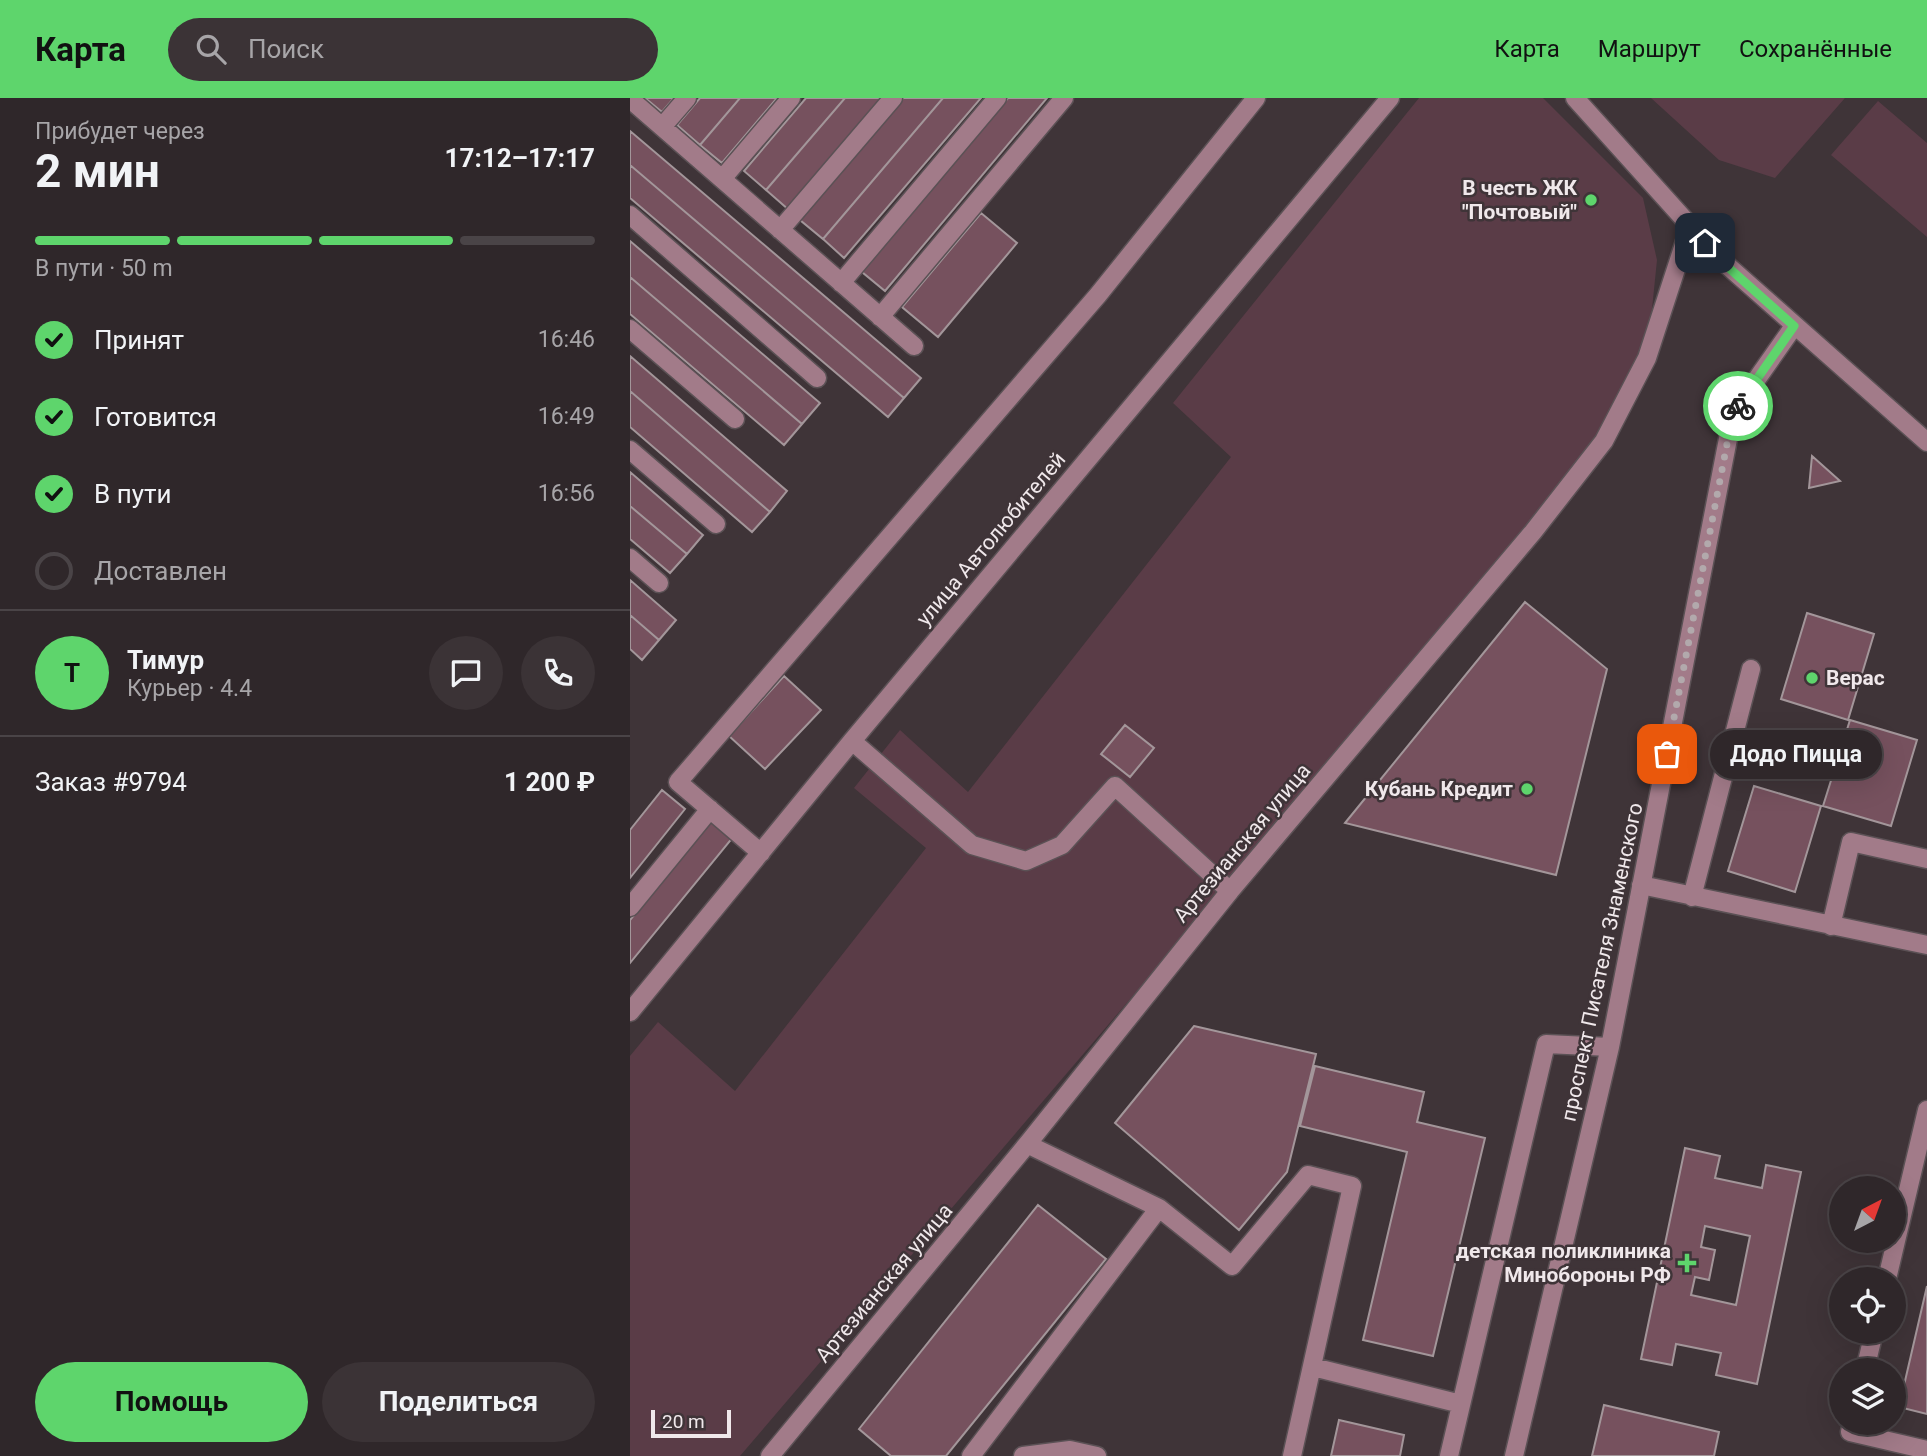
<!DOCTYPE html>
<html lang="ru">
<head>
<meta charset="utf-8">
<style>
	body { margin:0; font-family:Roboto,sans-serif; background:#3b3336; color:#f1f3f6; height:100vh; display:flex; flex-direction:column; font-size:26px; white-space:nowrap }
	* { box-sizing:border-box; margin:0 }
	p { font-size:23px; color:#a7a5a8 }
	.icon { flex:none; width:38px; height:38px; fill:none; stroke:currentColor; stroke-width:2; stroke-linecap:round; stroke-linejoin:round }
	.map { position:relative; flex:1; overflow:hidden }
	.panel { display:flex; flex-direction:column; background:#2f272a; width:630px }
	.panel>* { flex:none }
	.needle { width:46px; rotate:41deg }
	.tools { position:absolute; left:1199px; top:1078px; display:grid; gap:14px }
	.tools a { display:grid; place-items:center; width:77px; height:77px; border-radius:50%; background:#2f272a; box-shadow:0 7px 28px #0002,0 0 0 2px #4a4447; font-size:35px }
	.scale { position:absolute; left:21px; bottom:18px; width:80px; box-sizing:border-box; padding-left:7px; border:4px solid #f0e8eb; border-top:0; font-size:19px; line-height:24px; white-space:nowrap; color:#f0e8eb; -webkit-text-stroke:5px #3f3438; paint-order:stroke }
	.pin { position:absolute; display:grid; place-items:center; width:60px; height:60px; color:#fff; margin:-30px; border-radius:14px; box-shadow:0 4px 10px #0006 }
	.courier { position:absolute; display:grid; place-items:center; width:70px; height:70px; margin:-35px; border:5px solid #5ed56c; border-radius:50%; background:#fff; color:#222; box-shadow:0 2px 9px #0007 }
	.bubble { position:absolute; height:49px; border-radius:24px; background:#2f272a; box-shadow:0 7px 28px #0002,0 0 0 2px #4a4447; font-size:23px; font-weight:700; line-height:49px; text-align:center }
	.headline em { font-style:normal; font-weight:700 }
	.headline div { display:flex; flex-direction:column-reverse }
	.headline { display:flex; align-items:center; justify-content:space-between; height:119px; padding:0 35px }
	h1 { font-size:46px; font-weight:700; line-height:52px }
	.bar { display:grid; grid-template-columns:repeat(4,1fr); gap:10px 7px; align-content:center; height:84px; padding:0 35px }
	.bar i { height:9px; border-radius:5px; background:#4a4447 }
	.bar .on { background:#5ed56c }
	.bar p { grid-column:span 4 }
	.line { display:flex; align-items:center; gap:18px; padding:0 35px; border-top:2px solid #4a4447 }
	.line div { flex:1 }
	.round { display:grid; place-items:center; flex:none; width:74px; height:74px; border-radius:37px; background:#3b3336 }
	ol { padding:0 35px; list-style:none }
	li { display:flex; align-items:center; gap:21px; height:77px }
	li p { margin-inline-start:auto }
	li .icon { padding:7px; border-radius:50%; background:#5ed56c; color:#111; stroke-width:4 }
	li:last-child { color:#a7a5a8 }
	li i { width:38px; height:38px; border:4px solid #4a4447; border-radius:50% }
	.primary-button { display:flex; gap:14px; margin-top:auto; padding:14px 35px }
	.primary-button a { flex:1; height:80px; border-radius:42px; background:#5ed56c; color:#111; font-size:28px; font-weight:700; line-height:80px; text-align:center }
	.primary-button a+a { background:#3b3336; color:#f1f3f6 }
	header { display:flex; align-items:center; gap:42px; box-sizing:border-box; height:98px; padding:0 35px; background:#5ed56c; color:#111 }
	header strong { font-size:33px }
	nav { display:flex; gap:38px; margin-inline-start:auto; font-size:24px }
	.search { width:490px; height:63px; background:#3b3336; display:flex; align-items:center; gap:18px; box-sizing:border-box; padding:0 24px; border-radius:38px; color:#a7a5a8; font-size:26px }
	main { display:flex; flex:1; min-height:0 }
	.map>svg:first-child { display:block }
	.green { fill:#5a3c47 }
	.building { fill:#76515e; stroke:#a3969a; stroke-width:2; fill-rule:evenodd }
	.lines { fill:none; stroke-linecap:round; stroke-linejoin:round }
	.minor-casing { stroke:#5b5155; stroke-width:21 }
	.minor { stroke:#a27b89; stroke-width:18 }
	.done { stroke:#b2a9ac; stroke-width:7; stroke-dasharray:0 12.6 }
	.route { stroke:#5ed56c; stroke-width:9 }
	.poi-dot { fill:#5ed56c; stroke:#3f3438; stroke-width:2.5 }
	.labels { text-anchor:middle; stroke-width:5; stroke-linejoin:round; paint-order:stroke }
	.poi-label { font-size:21px; font-weight:bold; fill:#f0e8eb; stroke:#3f3438; text-anchor:end }
	.street-label { font-size:21px; fill:#f0e8eb; stroke:#3f3438 }
</style>
</head>
<body>
<header>
<strong>Карта</strong>
<div class="search"><svg class="icon" aria-label="search" viewBox="0 0 24 24"><circle cx="10" cy="10" r="6"/><path d="M15 15l6 6"/></svg>Поиск</div>
<nav><a>Карта</a><a>Маршрут</a><a>Сохранённые</a></nav>
</header>
<main>
<section class="panel">
<div class="headline"><div><h1>2 мин</h1><p>Прибудет через</p></div><em>17:12–17:17</em></div>
<div class="bar"><i class="on"></i><i class="on"></i><i class="on"></i><i></i><p>В пути · 50 m</p></div>
<ol>
<li><svg class="icon" aria-label="check" viewBox="0 0 24 24"><path d="M5 12l5 5 9-10"/></svg>Принят<p>16:46</p></li>
<li><svg class="icon" aria-label="check" viewBox="0 0 24 24"><path d="M5 12l5 5 9-10"/></svg>Готовится<p>16:49</p></li>
<li><svg class="icon" aria-label="check" viewBox="0 0 24 24"><path d="M5 12l5 5 9-10"/></svg>В пути<p>16:56</p></li>
<li><i></i>Доставлен</li>
</ol>
<div class="line" style="height:126px"><b class="round" style="background:#5ed56c;color:#111">Т</b><div><b>Тимур</b><p>Курьер · 4.4</p></div><a class="round"><svg class="icon" aria-label="chat" viewBox="0 0 24 24"><path d="M4 5h16v11H9l-5 4z"/></svg></a><a class="round"><svg class="icon" aria-label="phone" viewBox="0 0 24 24"><path d="M5 4h4l2 5-3 2q2 4 5 5l2-3 5 2v4C11 20 4 13 5 4z"/></svg></a></div>
<div class="line" style="height:91px"><div>Заказ #9794</div><b>1 200 ₽</b></div>
<div class="primary-button"><a>Помощь</a><a>Поделиться</a></div>
</section>
<div class="map">
<svg width="1297" height="1358" viewBox="0 0 1297 1358">
	<rect width="100%" height="100%" fill="#3f3438"/>
	<path class="green" d="M789,0H913L1013,100L1027,162L1017,260L946,379L110,1358H0V958L28,924L105,993L296,750L224,690L270,632L338,694L601,359L543,305Z
		M1021,0H1215L1145,80L1089,62Z
		M1248,3L1297,45V139L1201,57Z"/>
	<path class="building" d="M15,0H44L32,14Z
		M70,0H110L70,47L47,27Z
		M110,0H147L92,65L70,47Z
		M176,0H215L136,92L114,73Z
		M215,0H254L159,112L136,92Z
		M273,0H313L193,141L170,122Z
		M313,0H351L214,160L193,141Z
		M378,0H417L255,193L232,174Z
		M0,33L291,280L274,300L0,67Z
		M0,67L274,300L258,319L0,100Z
		M351,115L387,145L308,239L272,209Z
		M0,143L190,305L172,326L0,179Z
		M0,179L172,326L154,347L0,216Z
		M0,258L157,393L140,414L0,293Z
		M0,293L140,414L122,434L0,329Z
		M1182,358L1210,383L1179,390Z
		M0,374L73,437L57,456L0,408Z
		M0,408L57,456L40,475L0,441Z
		M0,482L46,522L29,542L0,517Z
		M895,504L977,571L926,777L715,725Z
		M1177,515L1244,536L1218,622L1151,601Z
		M0,517L29,542L12,562L0,551Z
		M154,578L191,612L135,671L99,638Z
		M1220,622L1287,642L1261,728L1193,708Z
		M495,627L524,650L500,679L471,656Z
		M1124,688L1191,708L1165,794L1098,773Z
		M32,692L55,711L0,780V732Z
		M82,721L104,738L0,865V822Z
		M564,928L686,956L657,1074L609,1132L485,1025Z
		M685,968L794,994L787,1024L855,1040L803,1258L733,1242L777,1054L670,1028Z
		M1055,1050L1090,1058L1085,1080L1132,1090L1136,1067L1171,1074L1127,1286L1086,1277L1091,1255L1046,1246L1042,1267L1011,1261ZM1075,1128L1120,1138L1106,1207L1061,1197L1065,1179L1079,1182L1085,1152L1071,1149Z
		M408,1107L476,1161L316,1358H261L229,1331Z
		M1297,1188V1316L1269,1309Z
		M974,1307L1089,1334L1084,1358H962Z
		M709,1322L774,1337L770,1358H701Z"/>
	<g class="lines">
		<g class="minor-casing">
			<path id="minor" d="M945,0L1090,161L1297,344
				M0,1L284,248
				M32,29L57,0
				M92,81L161,0
				M0,117L187,280
				M150,132L263,0
				M211,185L367,0
				M250,219L434,0
				M0,231L105,321
				M0,352L86,426
				M0,460L29,485
				M222,643L342,747L396,763L432,747L485,688L600,793
				M131,755L48,684L468,197L626,0
				M1011,787L1297,847
				M1062,799L1121,571
				M0,809L80,711
				M1201,828L1221,744L1297,761
				M0,914L222,643L760,0
				M529,1110L602,1168L678,1077L722,1088L662,1358
				M1257,1181L1297,1012
				M683,1269L831,1306
				M1235,1272L1244,1234
				M1222,1325L1220,1334L1297,1352
				M140,1358L399,1044L600,793L903,434L974,343L1017,260L1060,128
				M341,1358L529,1110L405,1050L399,1044
				M393,1358L440,1352L467,1358
				M819,1358L916,946L980,949
				M884,1358L980,949L1103,315L1164,228"/>
		</g>
		<use href="#minor" class="minor"/>
	</g>
	<g class="lines">
		<path class="done" d="M1037,656L1103,315L1108,308"/>
		<path class="route" d="M1075,145L1090,162L1164,228L1108,308"/>
	</g>
	<g class="poi-dot">
		<circle cx="961" cy="102" r="7"/>
		<circle cx="1182" cy="580" r="7"/>
		<circle cx="897" cy="691" r="7"/>
		<path d="M1053.5 1154.5h7v7h7v7h-7v7h-7v-7h-7v-7h7z"/>
	</g>
	<g class="labels">
		<g class="poi-label">
			<text x="947" y="97">В честь ЖК<tspan x="947" dy="24">"Почтовый"</tspan></text>
			<text x="1196" y="587" text-anchor="start">Верас</text>
			<text x="883" y="698">Кубань Кредит</text>
			<text x="1041" y="1160">детская поликлиника<tspan x="1041" dy="24">Минобороны РФ</tspan></text>
		</g>
		<g class="street-label">
			<text transform="translate(361 441) rotate(-50)" y="7">улица Автолюбителей</text>
			<text transform="translate(612 745) rotate(-50)" y="7">Артезианская улица</text>
			<text transform="translate(972 864) rotate(-78)" y="7">проспект Писателя Знаменского</text>
			<text transform="translate(254 1185) rotate(-50)" y="7">Артезианская улица</text>
		</g>
	</g>
</svg>
<div class="tools">
<a><svg class="needle" viewBox="-14 -14 28 28"><path d="M0-13l5 13h-10z" fill="#e53935"/><path d="M0 13l5-13h-10z" fill="#a7a5a8"/></svg></a>
<a><svg class="icon" aria-label="locate" viewBox="0 0 24 24"><circle cx="12" cy="12" r="6"/><path d="M12 2v4M12 18v4M2 12h4M18 12h4"/></svg></a>
<a><svg class="icon" aria-label="layers" viewBox="0 0 24 24"><path d="M12 4l9 5-9 5-9-5zM3 14l9 5 9-5"/></svg></a>
</div>
<div class="scale">20 m</div>
<div class="pin" style="left:1037px;top:656px;background:#ea580c"><svg class="icon" aria-label="bag" viewBox="0 0 24 24"><path d="M5 8h14l-1 12H6zM9 8a3 3 0 0 1 6 0"/></svg></div>
<div class="pin" style="left:1075px;top:145px;background:#1f2937"><svg class="icon" aria-label="home" viewBox="0 0 24 24"><path d="M3 11l9-7 9 7M6 9v11h12V9"/></svg></div>
<div class="courier" style="left:1108px;top:308px"><svg class="icon" aria-label="bike" viewBox="0 0 24 24"><circle cx="6" cy="16" r="4"/><circle cx="18" cy="16" r="4"/><path d="M6 16l4-8h5l3 8M10 8l3 8H6M13 5h3"/></svg></div>
<div class="bubble" style="left:1080px;top:632px;width:172px">Додо Пицца</div>
</div>
</main>
</body>
</html>
